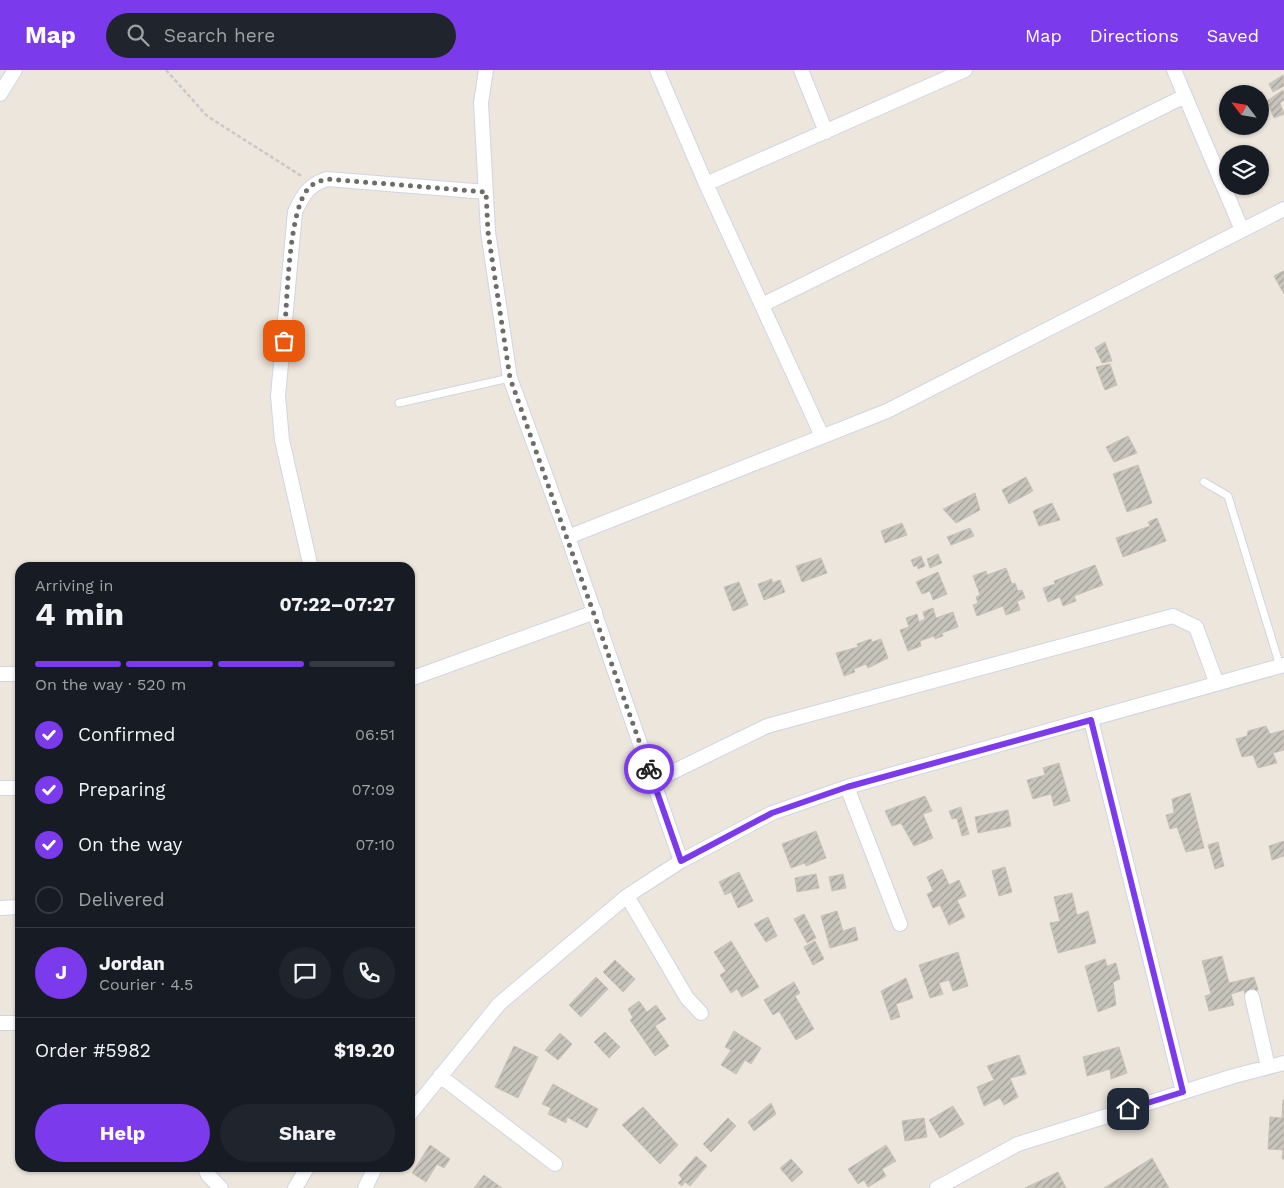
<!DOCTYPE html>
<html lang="en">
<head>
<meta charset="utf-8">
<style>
	body { margin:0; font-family:"Work Sans",sans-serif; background:#20242c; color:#f1f3f6; height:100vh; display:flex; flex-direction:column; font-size:19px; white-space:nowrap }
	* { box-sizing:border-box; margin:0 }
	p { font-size:16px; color:#9ea1a6 }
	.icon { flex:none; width:28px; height:28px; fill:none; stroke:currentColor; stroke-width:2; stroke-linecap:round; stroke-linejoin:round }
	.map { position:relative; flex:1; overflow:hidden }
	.details { position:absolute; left:15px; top:492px; width:400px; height:610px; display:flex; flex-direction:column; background:#171b24; border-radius:15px; box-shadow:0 1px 4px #0004 }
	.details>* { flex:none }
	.needle { width:32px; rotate:301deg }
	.tools { position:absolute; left:1219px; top:15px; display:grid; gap:10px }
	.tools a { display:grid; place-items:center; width:50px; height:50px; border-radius:50%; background:#171b24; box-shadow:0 1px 4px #0004; font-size:25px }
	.pin { position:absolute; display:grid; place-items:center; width:42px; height:42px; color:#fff; margin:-21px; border-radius:10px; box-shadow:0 2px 8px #0006 }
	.courier { position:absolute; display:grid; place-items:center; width:50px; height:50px; margin:-25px; border:4px solid #7c3aed; border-radius:50%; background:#fff; color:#222; box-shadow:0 1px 6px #0007 }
	.overview em { font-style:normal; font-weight:700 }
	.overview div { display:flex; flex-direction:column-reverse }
	.overview { display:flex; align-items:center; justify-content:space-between; height:85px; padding:0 20px }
	h1 { font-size:32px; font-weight:700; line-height:38px }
	.bar { display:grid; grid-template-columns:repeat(4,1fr); gap:8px 5px; align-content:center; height:60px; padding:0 20px }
	.bar i { height:6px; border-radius:4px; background:#363941 }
	.bar .selected { background:#7c3aed }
	.bar p { grid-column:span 4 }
	.line { display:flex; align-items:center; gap:12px; padding:0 20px; border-top:1px solid #363941 }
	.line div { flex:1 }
	.round { display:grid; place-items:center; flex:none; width:52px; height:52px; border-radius:26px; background:#20242c }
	ol { padding:0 20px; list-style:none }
	li { display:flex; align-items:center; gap:15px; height:55px }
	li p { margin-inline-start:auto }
	li .icon { padding:5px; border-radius:50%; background:#7c3aed; color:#fff; stroke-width:4 }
	li:last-child { color:#9ea1a6 }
	li i { width:28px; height:28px; border:2px solid #363941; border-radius:50% }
	.action { display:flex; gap:10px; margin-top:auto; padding:10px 20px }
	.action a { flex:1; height:58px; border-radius:30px; background:#7c3aed; color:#fff; font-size:20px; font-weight:700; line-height:58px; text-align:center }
	.action a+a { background:#20242c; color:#f1f3f6 }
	header { display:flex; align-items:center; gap:30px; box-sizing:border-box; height:70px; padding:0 25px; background:#7c3aed; color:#fff }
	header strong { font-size:24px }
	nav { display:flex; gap:28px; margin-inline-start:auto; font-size:18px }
	.search { width:350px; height:45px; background:#20242c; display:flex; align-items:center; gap:12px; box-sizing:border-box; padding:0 18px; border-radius:28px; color:#9ea1a6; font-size:19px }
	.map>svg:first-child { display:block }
	.building { fill:url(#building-hatch); stroke:#c8c2b6 }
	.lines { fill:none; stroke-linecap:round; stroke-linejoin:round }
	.lane-casing { stroke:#d1d4e3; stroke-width:9 }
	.street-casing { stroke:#d1d4e3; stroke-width:16 }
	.path { stroke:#c8c8c8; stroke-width:2.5; stroke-dasharray:4 2.5; stroke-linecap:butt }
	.lane { stroke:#fff; stroke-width:7 }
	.street { stroke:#fff; stroke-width:14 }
	.done { stroke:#6e6c68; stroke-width:5; stroke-dasharray:0 9 }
	.route { stroke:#7c3aed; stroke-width:6 }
</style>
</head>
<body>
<header>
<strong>Map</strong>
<div class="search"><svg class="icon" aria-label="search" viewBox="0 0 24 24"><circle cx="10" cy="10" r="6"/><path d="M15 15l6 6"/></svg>Search here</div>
<nav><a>Map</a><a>Directions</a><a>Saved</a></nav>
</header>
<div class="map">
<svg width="1284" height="1118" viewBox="0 0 1284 1118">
	<defs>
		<pattern id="building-hatch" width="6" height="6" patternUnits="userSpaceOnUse" patternTransform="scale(1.25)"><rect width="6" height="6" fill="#c7c4bb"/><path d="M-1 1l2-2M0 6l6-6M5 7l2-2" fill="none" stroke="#a29f98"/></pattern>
	</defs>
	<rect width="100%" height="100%" fill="#ece6dc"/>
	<path class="building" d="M1283,5L1284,16L1273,22L1269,14Z
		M1283,20L1284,30L1280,33L1284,44L1274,48L1267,31Z
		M1283,201L1284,202V224L1274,206Z
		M1105,272L1112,291L1102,293L1095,278Z
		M1110,294L1117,315L1105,320L1096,297Z
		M1128,366L1137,383L1114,392L1106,377Z
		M1138,395L1152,433L1127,442L1113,404Z
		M1026,407L1033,421L1009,434L1002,420Z
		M975,423L980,440L956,453L943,439Z
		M1052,433L1060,450L1039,456L1033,441Z
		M1157,448L1166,471L1123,487L1116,468L1150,456L1148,452Z
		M902,453L907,465L885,473L881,461Z
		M970,458L974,466L951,475L947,467Z
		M938,484L942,493L930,498L927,489Z
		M921,486L925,496L918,499L917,495L914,497L911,490Z
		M821,488L827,503L802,512L796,496Z
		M1095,495L1103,515L1074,526L1076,531L1063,536L1060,527L1048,532L1043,518L1055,514L1054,511Z
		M1006,498L1012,514L1015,513L1018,521L1022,520L1025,528L1017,531L1020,540L1006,545L1003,536L977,546L973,535L978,533L976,527L980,525L973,506L986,501L987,505Z
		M938,502L947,524L933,530L930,521L922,524L916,512Z
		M772,509V513L780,510L785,522L764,530L758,514Z
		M739,512L748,535L733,541L724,517Z
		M933,538L936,548L953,542L958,557L942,563L943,566L935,569L934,566L920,571L921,576L908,581L900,560L909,557L906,548L917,544L919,552L925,549L923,542Z
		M871,569L872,572L881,569L888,588L868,598L866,594L854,599L855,602L844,606L836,583L858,577L857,574Z
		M1266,656L1270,664L1284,660V680L1273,683L1277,693L1258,698L1253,685L1242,687L1236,669L1247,666L1248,661Z
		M1059,693L1070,731L1054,736L1051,724L1033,729L1027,710L1045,705L1043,698Z
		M1190,723L1204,778L1186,782L1177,757L1170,759L1166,745L1174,743L1172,729Z
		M925,726L932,741L923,744L933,768L914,776L901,753L892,756L885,741Z
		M961,737L969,764L962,766L957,748L952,749L949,741Z
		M1008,740L1011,756L978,763L975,747Z
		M816,761L826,788L806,796L805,793L791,798L782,774Z
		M1284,771V786L1272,790L1269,776Z
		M1218,772L1224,796L1215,799L1208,775Z
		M1005,797L1012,822L999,826L992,801Z
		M942,799L949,815L959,810L966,826L957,830L965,847L949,855L940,835L933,838L927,824L933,821L927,807Z
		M739,802L753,831L738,838L731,822L725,825L719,812Z
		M816,804L819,818L797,822L795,808Z
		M843,804L846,818L832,821L829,807Z
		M1072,823L1077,845L1088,841L1096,873L1058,883L1050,853L1060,851L1054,827Z
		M837,841L843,861L855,857L858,870L830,878L821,846Z
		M804,844L816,868L807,873L794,849Z
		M768,847L777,866L766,872L754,854Z
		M731,871L759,917L742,927L737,919L731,923L720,905L726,901L714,882Z
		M815,871L824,889L813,895L804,877Z
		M958,882L968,916L953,921L949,910L939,913L943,924L930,928L919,895Z
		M1222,886L1229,913L1254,907L1258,920L1245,924L1244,920L1231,924L1234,935L1209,941L1205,926L1211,924L1202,891Z
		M1105,889L1107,896L1116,893L1120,909L1113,912L1116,935L1098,942L1085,896Z
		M615,890L635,909L623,922L603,902Z
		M596,907L608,919L581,947L569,935Z
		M906,908L913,928L896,934L900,947L891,950L881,921Z
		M794,912L800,923L795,926L814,959L796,970L779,941L773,945L764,930Z
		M639,931L647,942L656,935L666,949L655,956L669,976L655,986L630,950L633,948L628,939Z
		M734,961L761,978L751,994L745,990L736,1004L721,995L731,980L725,977Z
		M605,962L620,977L609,988L594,972Z
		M560,963L572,974L558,990L545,980Z
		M514,976L538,987L518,1028L495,1017Z
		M1119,977L1127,1003L1111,1009L1110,999L1087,1006L1083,987Z
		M1019,985L1026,1004L1010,1008L1018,1027L1004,1035L1000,1028L984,1036L977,1017L994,1010L987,996Z
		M553,1014L598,1039L587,1058L567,1047L566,1053L548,1044L551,1038L542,1034Z
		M1283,1030H1284V1089H1282L1283,1080L1268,1079L1270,1047L1282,1048Z
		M771,1033L776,1044L754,1061L748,1052Z
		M953,1036L964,1054L940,1068L929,1050Z
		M643,1037L678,1075L660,1094L622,1055Z
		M728,1048L736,1056L711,1082L703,1074Z
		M924,1048L927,1067L905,1071L902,1051Z
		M430,1075L450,1089L444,1098L437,1094L426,1112L412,1103Z
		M886,1075L896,1091L882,1099L886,1106L868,1117L864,1110L858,1114L848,1099Z
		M696,1086L707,1096L690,1116L685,1112L682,1116L678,1113L682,1109L679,1105Z
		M1152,1088L1169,1118H1104Z
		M791,1089L803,1102L792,1112L780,1098Z
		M1058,1102L1066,1118H1025Z
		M484,1105L502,1118H474Z"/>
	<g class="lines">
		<g class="lane-casing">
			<path id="lane" d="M399,333L510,308
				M1204,412L1228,426L1280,596"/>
		</g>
		<g class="street-casing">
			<path id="street" d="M486,0L481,33L488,162L510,308L568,467L681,791
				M657,0L706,114L822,366
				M801,0L826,62
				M1174,0L1242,160
				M0,24L15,0
				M706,114L965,0
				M762,235L1185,26
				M568,467L887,341L1284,139
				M311,498L282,370L278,326L295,142C303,125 308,115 327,109L486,122
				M0,604H20
				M410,609L595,542
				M1091,650L1183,1022
				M654,711L767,656L1173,546L1196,557L1217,614
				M847,717L900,854
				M0,718H20
				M627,826L687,928L701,943
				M0,838L20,837
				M1252,927L1268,997
				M0,953H20
				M440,1006L555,1094
				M410,1044L499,934L627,826L681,791L772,743L847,717L1284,595
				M205,1098L208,1105L221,1118
				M295,1118L307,1098
				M365,1118L375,1098
				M937,1118L1018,1074L1234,1006L1284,993"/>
		</g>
		<path class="path" d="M166,0L207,46L303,107"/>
		<use href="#lane" class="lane"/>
		<use href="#street" class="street"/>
	</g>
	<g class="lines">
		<path class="done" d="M284,271C287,236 288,150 305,123C310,114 317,112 327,109L486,122L488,162L510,308L649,699"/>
		<path class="route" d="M649,699L681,791L772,743L847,717L1091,650L1183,1022L1128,1039"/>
	</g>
</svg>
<div class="tools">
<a><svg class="needle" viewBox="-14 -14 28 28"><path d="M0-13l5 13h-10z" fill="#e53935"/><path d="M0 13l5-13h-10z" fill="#9ea1a6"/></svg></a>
<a><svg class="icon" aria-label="layers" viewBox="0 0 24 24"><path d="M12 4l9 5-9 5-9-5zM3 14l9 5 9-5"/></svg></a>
</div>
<div class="pin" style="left:284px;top:271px;background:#ea580c"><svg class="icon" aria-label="bag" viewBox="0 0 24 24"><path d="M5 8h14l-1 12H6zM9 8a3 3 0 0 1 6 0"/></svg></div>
<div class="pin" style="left:1128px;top:1039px;background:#1f2937"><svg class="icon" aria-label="home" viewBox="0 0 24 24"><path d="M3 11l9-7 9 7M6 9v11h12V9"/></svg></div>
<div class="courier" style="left:649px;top:699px"><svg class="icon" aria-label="bike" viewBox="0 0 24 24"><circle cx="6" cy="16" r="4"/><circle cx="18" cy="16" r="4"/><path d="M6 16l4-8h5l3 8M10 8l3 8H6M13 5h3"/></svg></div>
<section class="details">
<div class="overview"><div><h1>4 min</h1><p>Arriving in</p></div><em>07:22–07:27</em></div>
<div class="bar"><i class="selected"></i><i class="selected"></i><i class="selected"></i><i></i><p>On the way · 520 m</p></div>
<ol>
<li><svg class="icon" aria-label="check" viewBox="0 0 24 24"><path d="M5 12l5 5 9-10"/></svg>Confirmed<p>06:51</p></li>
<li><svg class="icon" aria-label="check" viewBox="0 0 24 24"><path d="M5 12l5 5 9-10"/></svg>Preparing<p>07:09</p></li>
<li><svg class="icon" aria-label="check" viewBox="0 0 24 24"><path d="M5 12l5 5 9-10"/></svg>On the way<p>07:10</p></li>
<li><i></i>Delivered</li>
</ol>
<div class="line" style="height:90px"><b class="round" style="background:#7c3aed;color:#fff">J</b><div><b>Jordan</b><p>Courier · 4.5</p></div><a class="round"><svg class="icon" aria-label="chat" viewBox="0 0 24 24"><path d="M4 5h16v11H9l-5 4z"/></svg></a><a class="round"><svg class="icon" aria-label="phone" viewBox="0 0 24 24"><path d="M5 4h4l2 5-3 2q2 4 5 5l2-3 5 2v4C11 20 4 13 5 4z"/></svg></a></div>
<div class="line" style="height:65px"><div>Order #5982</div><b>$19.20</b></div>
<div class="action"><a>Help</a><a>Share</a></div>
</section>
</div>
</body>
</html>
